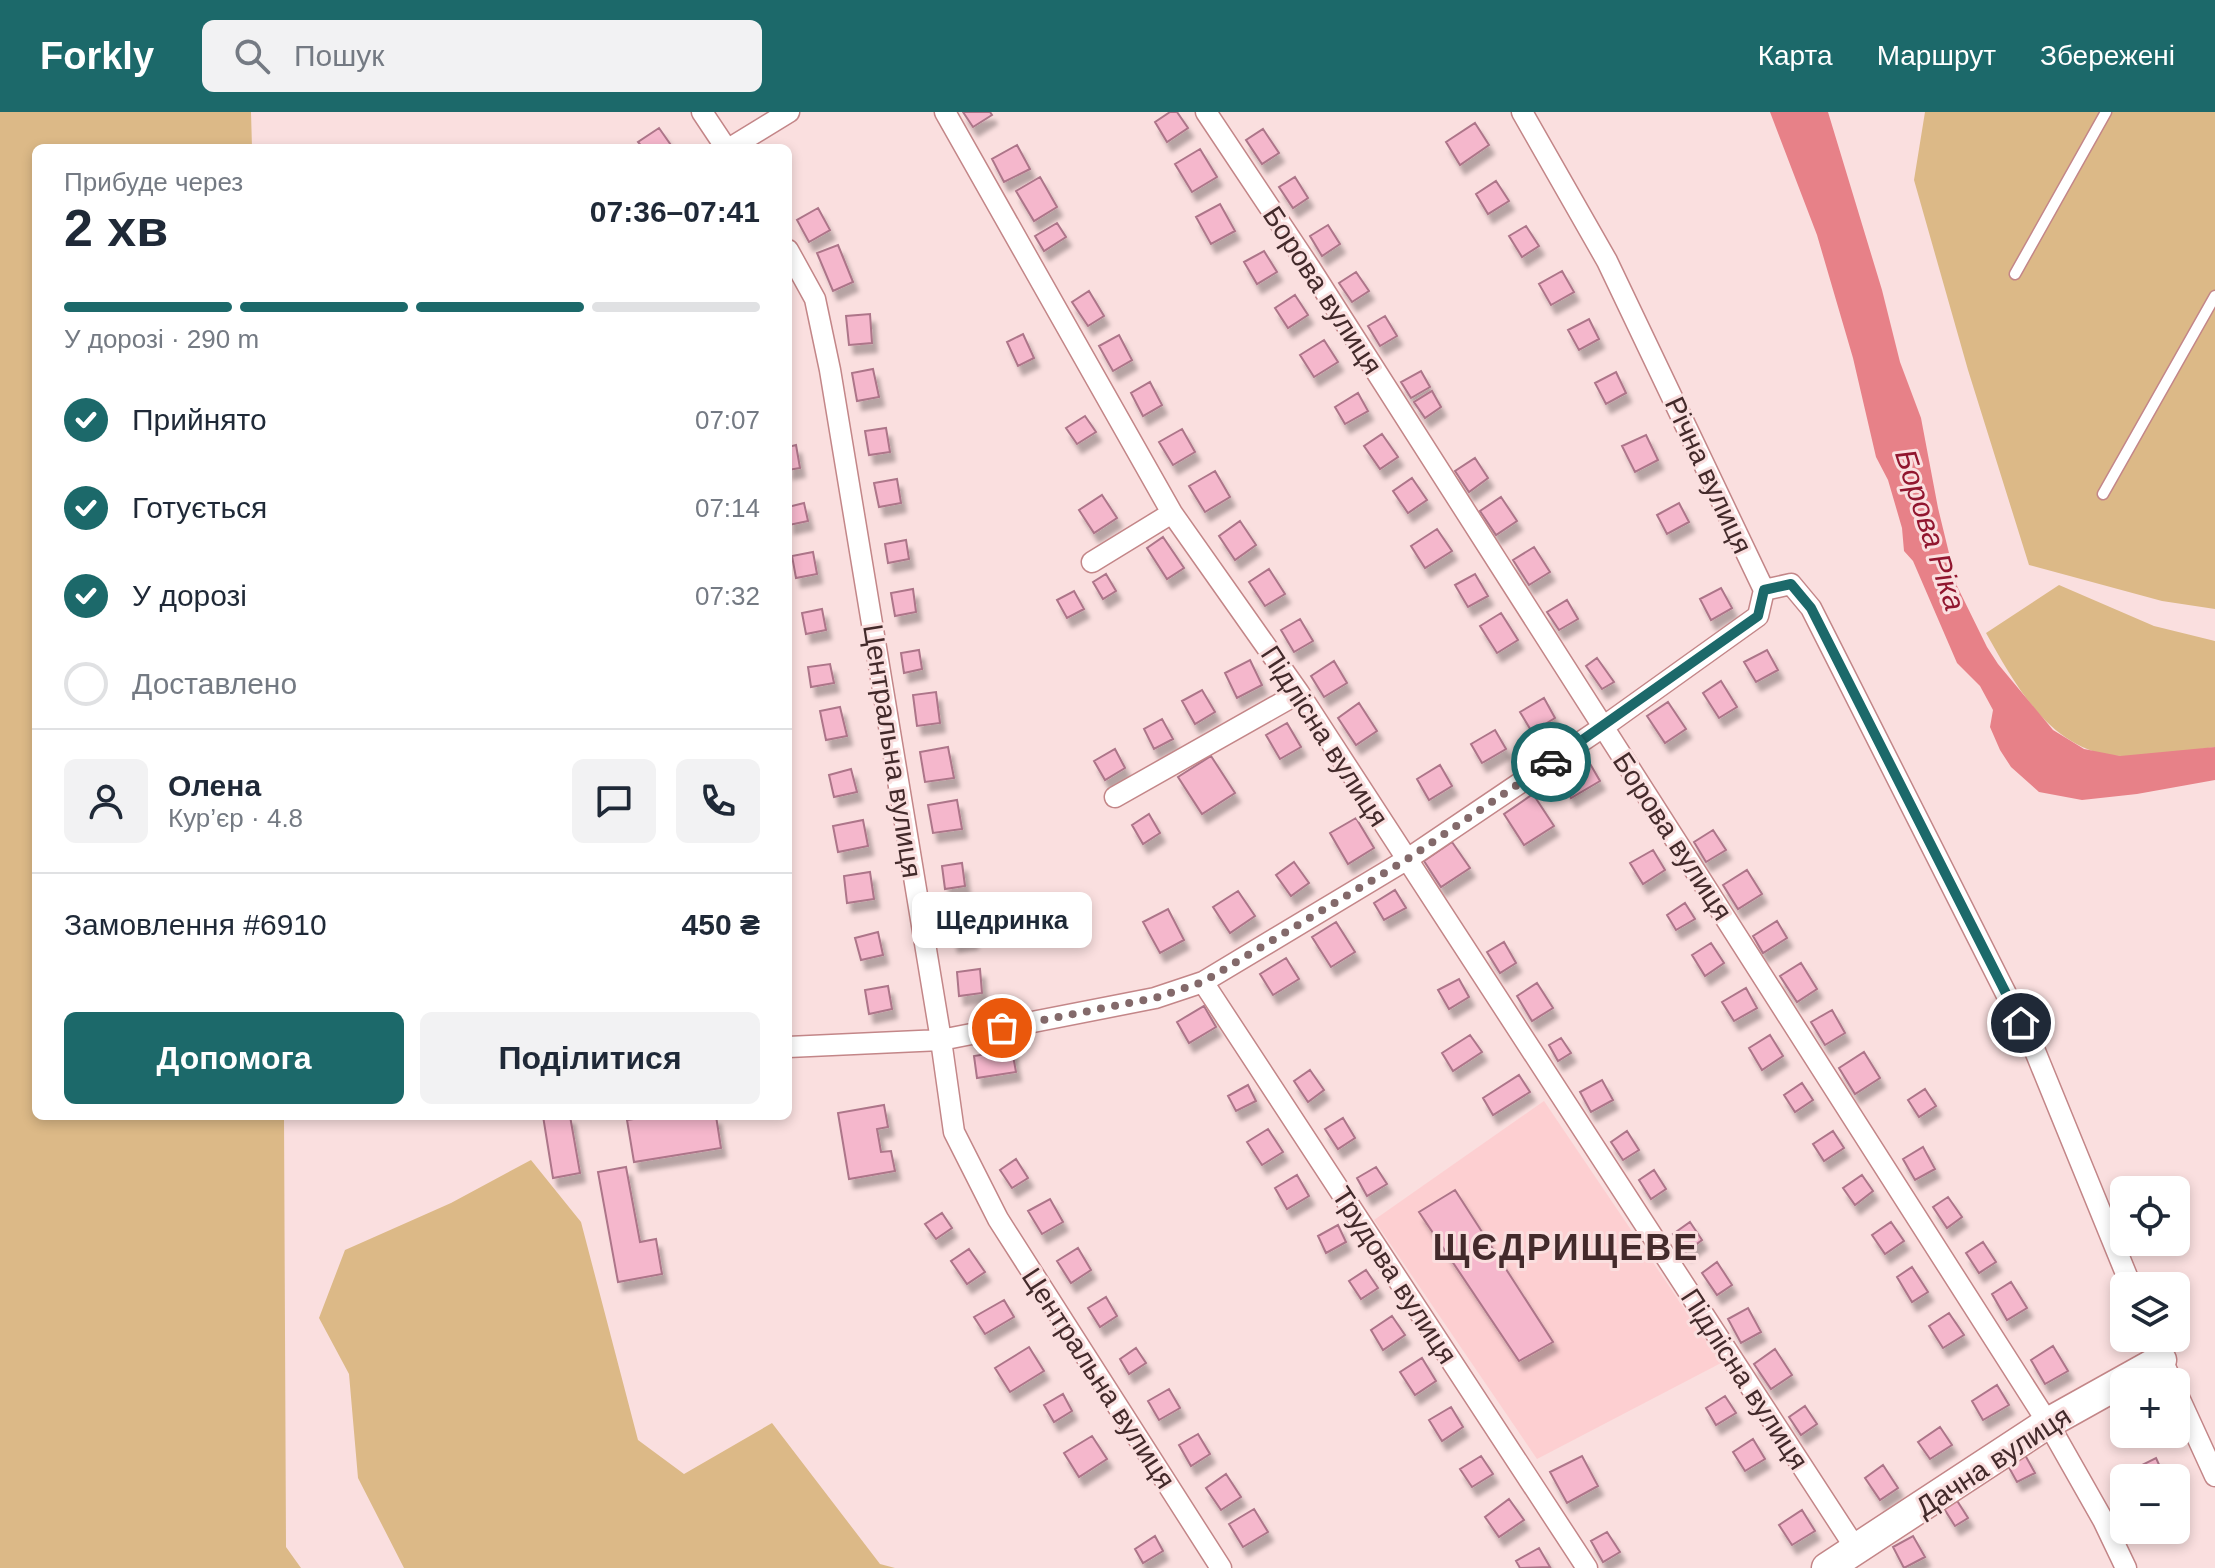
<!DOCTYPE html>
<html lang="uk">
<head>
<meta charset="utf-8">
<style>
	body { margin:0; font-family:Helvetica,sans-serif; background:#f2f2f3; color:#1f2937; height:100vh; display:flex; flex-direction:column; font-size:30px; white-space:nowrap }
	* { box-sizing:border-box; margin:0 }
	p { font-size:26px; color:#747a83 }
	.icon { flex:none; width:44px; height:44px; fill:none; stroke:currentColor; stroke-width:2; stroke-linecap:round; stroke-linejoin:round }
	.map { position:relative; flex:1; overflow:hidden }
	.sheet { position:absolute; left:32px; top:32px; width:760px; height:976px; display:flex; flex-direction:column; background:#fff; border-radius:12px; box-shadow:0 4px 12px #0003 }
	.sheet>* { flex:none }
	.buttons { position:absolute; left:2110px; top:1064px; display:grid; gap:16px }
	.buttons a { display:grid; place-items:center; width:80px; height:80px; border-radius:12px; background:#fff; box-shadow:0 4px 12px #0003; font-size:40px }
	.pin { position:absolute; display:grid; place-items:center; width:68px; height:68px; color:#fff; margin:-34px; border:4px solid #fff; border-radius:50%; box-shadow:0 2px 8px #0007 }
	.courier { position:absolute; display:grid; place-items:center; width:80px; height:80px; margin:-40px; border:6px solid #1c696a; border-radius:50%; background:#fff; color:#222; box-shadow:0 2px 10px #0007 }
	.bubble { position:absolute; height:56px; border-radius:12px; background:#fff; box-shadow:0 4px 12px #0003; font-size:26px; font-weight:700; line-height:56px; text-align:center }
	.summary em { font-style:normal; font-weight:700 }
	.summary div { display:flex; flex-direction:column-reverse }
	.summary { display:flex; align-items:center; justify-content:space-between; height:136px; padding:0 32px }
	h1 { font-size:52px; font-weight:700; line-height:60px }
	.bar { display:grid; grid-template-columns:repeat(4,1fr); gap:12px 8px; align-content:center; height:96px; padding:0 32px }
	.bar i { height:10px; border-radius:6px; background:#e0e1e3 }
	.bar .active { background:#1c696a }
	.bar p { grid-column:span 4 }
	.line { display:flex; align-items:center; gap:20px; padding:0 32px; border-top:2px solid #e0e1e3 }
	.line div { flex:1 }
	.round { display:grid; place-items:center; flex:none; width:84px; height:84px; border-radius:12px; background:#f2f2f3 }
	ol { padding:0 32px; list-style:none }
	li { display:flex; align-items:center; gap:24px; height:88px }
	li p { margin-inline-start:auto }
	li .icon { padding:8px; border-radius:50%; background:#1c696a; color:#fff; stroke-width:4 }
	li:last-child { color:#747a83 }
	li i { width:44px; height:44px; border:4px solid #e0e1e3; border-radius:50% }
	.primary-button { display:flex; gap:16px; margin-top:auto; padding:16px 32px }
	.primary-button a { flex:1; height:92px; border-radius:12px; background:#1c696a; color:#fff; font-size:32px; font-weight:700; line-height:92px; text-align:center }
	.primary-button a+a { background:#f2f2f3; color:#1f2937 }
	header { display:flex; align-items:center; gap:48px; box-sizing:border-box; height:112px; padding:0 40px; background:#1c696a; color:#fff }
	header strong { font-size:38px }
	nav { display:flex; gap:44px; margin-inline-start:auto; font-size:28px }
	.search { width:560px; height:72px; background:#f2f2f3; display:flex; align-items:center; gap:20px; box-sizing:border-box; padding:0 28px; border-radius:12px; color:#747a83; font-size:30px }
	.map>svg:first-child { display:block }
	.built { fill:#fdcfd1 }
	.green { fill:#dcb987 }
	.water { fill:#e78188 }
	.building { fill:#f5b7cc; stroke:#ad7589; stroke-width:2; filter:url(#shadow) }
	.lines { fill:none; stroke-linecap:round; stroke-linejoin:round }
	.lane-casing { stroke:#c38688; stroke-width:13 }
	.street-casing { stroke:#c38688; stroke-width:23 }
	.secondary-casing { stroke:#c38688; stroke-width:33 }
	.lane { stroke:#fff; stroke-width:10 }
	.street { stroke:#fff; stroke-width:20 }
	.secondary { stroke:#fff; stroke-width:30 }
	.done { stroke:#83696a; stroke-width:8; stroke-dasharray:0 14.4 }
	.route { stroke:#1c696a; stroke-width:10 }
	.labels { text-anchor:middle; stroke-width:6; stroke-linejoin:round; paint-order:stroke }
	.street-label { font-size:28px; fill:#432a2b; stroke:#fadfdf }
	.water-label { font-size:30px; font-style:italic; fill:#91162f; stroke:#fadfdf }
	.district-label { font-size:36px; font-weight:bold; letter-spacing:2px; fill:#432a2b; stroke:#fadfdf }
</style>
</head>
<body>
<header>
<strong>Forkly</strong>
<div class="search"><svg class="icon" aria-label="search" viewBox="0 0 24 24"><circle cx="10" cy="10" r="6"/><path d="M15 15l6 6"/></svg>Пошук</div>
<nav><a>Карта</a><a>Маршрут</a><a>Збережені</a></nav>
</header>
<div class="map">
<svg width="2215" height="1456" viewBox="0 0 2215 1456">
	<defs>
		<filter id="shadow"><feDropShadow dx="5" dy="9" stdDeviation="2" flood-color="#0004"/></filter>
	</defs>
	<rect width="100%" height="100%" fill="#fadfdf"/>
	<path class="built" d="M1544,989L1721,1251L1537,1347L1374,1108Z"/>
	<path class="green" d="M0,0H251L252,36H36V1004H284L286,1435L301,1456H0Z
		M1925,0H2215V497L2162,489L2029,453L1968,258L1914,68Z
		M2059,473L2154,514L2215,529V635C2185,639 2153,645 2122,644C2052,642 2016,574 1986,521Z
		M531,1048L581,1110L638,1328L684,1362L772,1311L880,1452L895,1456H404L358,1366L349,1262L319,1206L345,1138L451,1091Z"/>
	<path class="water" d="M1770,0H1828L1882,178L1900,250L1921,306L1938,396L1957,474L1987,535L1998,552L2053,618L2084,637L2120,644L2215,635V668L2137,682L2082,688L2039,680L2011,655L2000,638L1990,615L1993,598L1980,574L1957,551L1913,449L1904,439L1902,416L1888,368L1876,345L1853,246L1817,123Z"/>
	<path class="building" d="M963,0H990L992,3L973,15Z
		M1170,0H1177L1188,16L1167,30L1155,10Z
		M1475,11L1489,33L1460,53L1446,30Z
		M659,16L673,36H643L638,30Z
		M1263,17L1279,41L1262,52L1246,28Z
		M1017,33L1030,57L1004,70L992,47Z
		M1200,37L1217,65L1192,80L1175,52Z
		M1040,65L1057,95L1034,109L1016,79Z
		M1295,65L1308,86L1293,96L1279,75Z
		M1496,69L1509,89L1488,102L1476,82Z
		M1220,92L1235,119L1211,132L1196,105Z
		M818,96L830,118L809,130L797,108Z
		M1057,111L1066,125L1044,139L1035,124Z
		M1328,113L1340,132L1322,144L1310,124Z
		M1526,114L1539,134L1522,145L1509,124Z
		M838,133L853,170L833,179L817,141Z
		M1264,139L1277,160L1257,172L1244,150Z
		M1562,159L1574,180L1551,193L1539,172Z
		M1356,160L1369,179L1352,190L1339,171Z
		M1089,179L1104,204L1088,214L1072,190Z
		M1295,183L1308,203L1288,216L1275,196Z
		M870,202L872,231L849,233L846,204Z
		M1385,204L1397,224L1380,234L1368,214Z
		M1589,207L1599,227L1579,238L1568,218Z
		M1023,222L1034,246L1018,254L1007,230Z
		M1119,223L1132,248L1113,259L1099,234Z
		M1324,228L1338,250L1314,265L1300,243Z
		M873,257L879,285L857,289L852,261Z
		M1421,259L1430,275L1411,286L1401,270Z
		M1616,260L1626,281L1606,292L1595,271Z
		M1150,270L1162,293L1143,304L1131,281Z
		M1432,279L1441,295L1425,306L1414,290Z
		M1358,281L1368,299L1345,312L1335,295Z
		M1085,304L1096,320L1077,332L1066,316Z
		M886,316L890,340L869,343L865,319Z
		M1182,317L1195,340L1173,353L1159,330Z
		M1382,322L1398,345L1380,357L1364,334Z
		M1646,323L1658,348L1635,360L1622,334Z
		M796,333L800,356L788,358V335Z
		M1475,346L1488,366L1469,380L1455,359Z
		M1215,359L1230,385L1205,400L1189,374Z
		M1412,366L1427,388L1408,401L1393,379Z
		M897,367L901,391L879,395L874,371Z
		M1102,383L1117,406L1094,421L1079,398Z
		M1501,385L1517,409L1496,423L1480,399Z
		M804,391L808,409L789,413L788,395Z
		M1679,391L1689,410L1667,422L1657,403Z
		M1240,409L1256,433L1235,448L1219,424Z
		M1437,417L1452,439L1425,456L1411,434Z
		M1163,425L1184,456L1167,467L1147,436Z
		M906,428L909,447L888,451L885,432Z
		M1534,435L1550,460L1529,473L1513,448Z
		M813,440L817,462L796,466L792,444Z
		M1269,457L1285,482L1265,494L1249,470Z
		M1106,462L1116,479L1103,487L1093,470Z
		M1475,462L1488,484L1468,495L1455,473Z
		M1721,476L1732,496L1711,508L1700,487Z
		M913,477L916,500L895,504L891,481Z
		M1074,479L1084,497L1067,506L1057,488Z
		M1567,488L1578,507L1559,518L1547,500Z
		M822,497L826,518L806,522L802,501Z
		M1501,501L1518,528L1497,541L1480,514Z
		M1300,507L1313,529L1294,540L1281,518Z
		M919,538L922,557L904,561L901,541Z
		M1767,538L1778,558L1756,570L1744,550Z
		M1597,546L1614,570L1602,577L1586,554Z
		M1250,548L1262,573L1237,586L1225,561Z
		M1334,549L1347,571L1324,585L1311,564Z
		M830,552L834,571L811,575L808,555Z
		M1721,569L1737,595L1719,606L1703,581Z
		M1202,578L1215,600L1195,612L1182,589Z
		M936,580L940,611L917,614L913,583Z
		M1544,586L1555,606L1532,620L1520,600Z
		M1668,590L1686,617L1665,631L1647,604Z
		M1359,591L1377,619L1356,633L1338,606Z
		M840,595L847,624L826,628L820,599Z
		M1162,607L1173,627L1154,637L1144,617Z
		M1287,611L1301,635L1280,647L1266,623Z
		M1495,618L1506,637L1482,651L1471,632Z
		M948,635L954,666L925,670L920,640Z
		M1115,637L1125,656L1105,668L1094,649Z
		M1211,644L1235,681L1202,702L1178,665Z
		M1589,650L1600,669L1571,686L1560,666Z
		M1440,653L1452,674L1429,688L1417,667Z
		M851,657L857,680L834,685L829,663Z
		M1533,682L1554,714L1524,733L1504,702Z
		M957,688L962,717L933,721L928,693Z
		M1149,702L1160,721L1143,732L1132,713Z
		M1356,706L1374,736L1348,752L1330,721Z
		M863,708L868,734L838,740L833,714Z
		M1713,718L1726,738L1706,750L1694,730Z
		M1452,730L1470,756L1441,775L1424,749Z
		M1653,738L1665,758L1643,772L1630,751Z
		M1294,750L1309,771L1291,784L1276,763Z
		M962,751L965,774L945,777L942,754Z
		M1747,758L1762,782L1738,797L1723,773Z
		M870,760L874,787L847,791L844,764Z
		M1395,778L1406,796L1384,808L1374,791Z
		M1238,779L1255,804L1230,821L1213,795Z
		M1685,791L1695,807L1676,818L1667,803Z
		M1168,797L1184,828L1160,841L1143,810Z
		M969,805L973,828L953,831L950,808Z
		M1777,809L1787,826L1763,841L1753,824Z
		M1336,810L1355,840L1331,855L1312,825Z
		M878,820L883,843L861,848L855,826Z
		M1504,830L1516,851L1500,861L1487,840Z
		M1711,831L1724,851L1705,864L1692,843Z
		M1286,846L1299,867L1273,883L1260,862Z
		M1801,851L1817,877L1797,890L1780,864Z
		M980,857L982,881L959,884L957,860Z
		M1459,867L1469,885L1449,897L1438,878Z
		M1537,871L1553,896L1532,909L1517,884Z
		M888,874L892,897L869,902L865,878Z
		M1746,876L1757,896L1734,909L1722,890Z
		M1204,894L1216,915L1189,931L1177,910Z
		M1832,898L1845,921L1825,933L1811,910Z
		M1470,923L1482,940L1453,959L1442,941Z
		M1770,923L1783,944L1762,958L1749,936Z
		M1561,926L1571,941L1558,949L1549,933Z
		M1012,938L1016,960L977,966L974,944Z
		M1864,940L1880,966L1855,982L1839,956Z
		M1310,958L1324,978L1308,990L1294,969Z
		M1519,963L1530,980L1493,1003L1483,986Z
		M1602,968L1613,988L1591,1000L1580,980Z
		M1802,971L1813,988L1795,1000L1784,983Z
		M1248,973L1256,989L1236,999L1228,984Z
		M1925,977L1936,994L1919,1005L1908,988Z
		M884,993L888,1015L877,1017L881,1040L891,1039L895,1059L849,1067L838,1001Z
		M543,1004H570L580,1061L553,1066Z
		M653,1004H716L721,1036L634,1050L627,1008Z
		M1343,1006L1355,1026L1338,1037L1325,1017Z
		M1268,1017L1283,1040L1262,1053L1247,1030Z
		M1627,1019L1639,1038L1623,1048L1611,1030Z
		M1833,1019L1844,1036L1824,1049L1813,1032Z
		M1923,1035L1935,1057L1915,1068L1903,1047Z
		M1016,1047L1028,1066L1012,1076L1000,1058Z
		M626,1055L640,1130L656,1127L662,1162L618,1170L598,1060Z
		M1376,1055L1387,1072L1367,1084L1357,1066Z
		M1654,1058L1666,1077L1651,1087L1639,1068Z
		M1297,1063L1309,1084L1287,1097L1275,1076Z
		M1862,1063L1873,1079L1855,1093L1843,1076Z
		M1455,1078L1553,1230L1519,1249L1419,1100Z
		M1948,1085L1962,1105L1947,1116L1933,1095Z
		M1050,1087L1063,1110L1042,1122L1028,1099Z
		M942,1101L952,1116L936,1127L925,1112Z
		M1690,1110L1702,1128L1686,1140L1673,1122Z
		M1891,1110L1904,1129L1885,1142L1872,1123Z
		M1338,1113L1346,1130L1326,1141L1318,1124Z
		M1983,1130L1996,1150L1979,1161L1966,1141Z
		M1078,1136L1091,1158L1071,1171L1057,1149Z
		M969,1137L985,1160L967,1172L951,1149Z
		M1717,1150L1732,1173L1717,1183L1702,1161Z
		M1912,1155L1928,1180L1912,1190L1897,1165Z
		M1366,1158L1378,1176L1361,1187L1349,1169Z
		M2011,1170L2027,1196L2007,1208L1992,1182Z
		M1106,1185L1117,1204L1100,1215L1088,1196Z
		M1004,1188L1014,1205L985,1222L974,1205Z
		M1748,1196L1761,1220L1741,1231L1728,1207Z
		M1949,1201L1964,1223L1943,1236L1929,1214Z
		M1392,1204L1405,1223L1383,1238L1371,1218Z
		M2053,1234L2068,1259L2045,1272L2031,1248Z
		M1029,1235L1044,1259L1010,1280L995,1256Z
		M1136,1236L1146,1251L1129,1262L1120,1247Z
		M1775,1237L1792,1263L1771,1277L1754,1252Z
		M1422,1246L1436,1269L1415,1283L1400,1260Z
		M1997,1273L2009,1293L1983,1308L1972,1289Z
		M1169,1277L1180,1296L1159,1308L1148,1289Z
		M1063,1282L1072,1299L1054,1310L1044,1293Z
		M1725,1284L1736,1301L1716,1313L1706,1296Z
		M1805,1294L1817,1312L1801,1323L1789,1305Z
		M1451,1295L1463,1315L1442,1329L1429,1308Z
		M1940,1315L1952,1333L1930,1347L1918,1330Z
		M1198,1322L1210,1342L1191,1354L1179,1333Z
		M1092,1324L1107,1347L1079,1365L1064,1341Z
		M1753,1327L1765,1347L1745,1359L1733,1340Z
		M2025,1343L2035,1361L2017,1370L2007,1352Z
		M1481,1344L1493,1362L1472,1375L1460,1357Z
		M1582,1344L1598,1374L1567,1391L1550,1360Z
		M2156,1346L2165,1366H2136L2132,1358Z
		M1883,1353L1898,1376L1880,1388L1865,1366Z
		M1226,1362L1241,1385L1221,1398L1206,1376Z
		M1509,1387L1524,1408L1499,1425L1485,1405Z
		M1956,1387L1968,1406L1955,1414L1943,1395Z
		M1254,1397L1268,1420L1243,1435L1229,1412Z
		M1802,1398L1815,1419L1792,1433L1779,1413Z
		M1607,1420L1620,1440L1603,1450L1591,1429Z
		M1155,1424L1163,1439L1143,1451L1135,1437Z
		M1913,1424L1925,1445L1904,1456L1893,1435Z
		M1539,1436L1550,1455L1520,1456L1516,1449Z"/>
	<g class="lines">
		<g class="lane-casing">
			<path id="lane" d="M2015,162L2106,0
				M2103,382L2215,184"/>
		</g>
		<g class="street-casing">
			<path id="street" d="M702,0L726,36
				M945,0L1172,401L1299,581L1856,1437
				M1206,0L1310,156L2048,1311L2103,1408L2126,1456
				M1522,0L1607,149L1764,478L1791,472L1811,496L2035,939L2131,1174
				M730,36L789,0
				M788,138L815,187L830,258L941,928L954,1020L998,1107L1221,1456
				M1092,450L1172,401
				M1115,685L1299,581
				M1203,870L1587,1456
				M788,935L941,928L1155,886L1203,870L1406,748L1603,615L1758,504L1764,478
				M2152,1226L2172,1270
				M2176,1279L2215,1364"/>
		</g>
		<g class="secondary-casing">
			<path id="secondary" d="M1827,1456L2048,1311L2161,1248"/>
		</g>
		<use href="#lane" class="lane"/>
		<use href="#street" class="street"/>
		<use href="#secondary" class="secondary"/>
	</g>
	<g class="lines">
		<path class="done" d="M1002,916L1155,886L1203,870L1406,748L1551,650"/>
		<path class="route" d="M1551,650L1758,504L1764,478L1791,472L1811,496L2021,911"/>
	</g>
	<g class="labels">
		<g class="street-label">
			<text transform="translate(1323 178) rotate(57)" y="10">Борова вулиця</text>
			<text transform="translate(1709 363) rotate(65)" y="10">Річна вулиця</text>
			<text transform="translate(1325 624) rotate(57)" y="10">Підлісна вулиця</text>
			<text transform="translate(893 639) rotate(81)" y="10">Центральна вулиця</text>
			<text transform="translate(1673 724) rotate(57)" y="10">Борова вулиця</text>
			<text transform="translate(1395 1163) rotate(57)" y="10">Трудова вулиця</text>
			<text transform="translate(1099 1266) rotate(57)" y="10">Центральна вулиця</text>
			<text transform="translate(1745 1267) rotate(57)" y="10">Підлісна вулиця</text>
			<text transform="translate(1993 1349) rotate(-33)" y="10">Дачна вулиця</text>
		</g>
		<g class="water-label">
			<text transform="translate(1930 418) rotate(72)" y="10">Борова Ріка</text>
		</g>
		<g class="district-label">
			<text x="1566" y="1148">ЩЄДРИЩЕВЕ</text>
		</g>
	</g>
</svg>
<div class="buttons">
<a><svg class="icon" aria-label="locate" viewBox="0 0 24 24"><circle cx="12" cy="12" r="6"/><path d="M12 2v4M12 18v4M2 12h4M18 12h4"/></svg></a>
<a><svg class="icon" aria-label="layers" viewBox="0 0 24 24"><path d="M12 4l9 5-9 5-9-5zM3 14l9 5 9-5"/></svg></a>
<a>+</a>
<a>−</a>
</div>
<div class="pin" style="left:1002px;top:916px;background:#ea580c"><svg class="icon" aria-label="bag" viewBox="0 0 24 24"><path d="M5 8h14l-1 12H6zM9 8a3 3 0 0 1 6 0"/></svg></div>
<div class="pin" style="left:2021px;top:911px;background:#1f2937"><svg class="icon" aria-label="home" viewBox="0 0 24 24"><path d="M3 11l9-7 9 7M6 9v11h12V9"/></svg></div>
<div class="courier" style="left:1551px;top:650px"><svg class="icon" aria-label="car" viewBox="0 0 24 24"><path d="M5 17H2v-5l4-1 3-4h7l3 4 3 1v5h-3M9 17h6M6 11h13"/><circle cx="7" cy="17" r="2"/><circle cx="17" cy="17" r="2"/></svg></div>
<div class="bubble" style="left:912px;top:780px;width:180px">Щедринка</div>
<section class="sheet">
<div class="summary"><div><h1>2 хв</h1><p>Прибуде через</p></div><em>07:36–07:41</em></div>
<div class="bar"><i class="active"></i><i class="active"></i><i class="active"></i><i></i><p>У дорозі · 290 m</p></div>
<ol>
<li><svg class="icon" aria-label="check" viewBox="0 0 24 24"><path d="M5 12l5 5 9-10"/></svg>Прийнято<p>07:07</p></li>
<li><svg class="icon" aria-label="check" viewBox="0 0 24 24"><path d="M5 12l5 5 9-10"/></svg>Готується<p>07:14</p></li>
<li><svg class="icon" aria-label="check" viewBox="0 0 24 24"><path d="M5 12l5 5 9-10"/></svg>У дорозі<p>07:32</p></li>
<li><i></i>Доставлено</li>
</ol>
<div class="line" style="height:144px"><a class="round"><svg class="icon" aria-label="person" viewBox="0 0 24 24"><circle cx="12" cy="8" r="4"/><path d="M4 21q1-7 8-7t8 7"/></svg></a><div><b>Олена</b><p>Кур’єр · 4.8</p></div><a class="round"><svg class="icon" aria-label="chat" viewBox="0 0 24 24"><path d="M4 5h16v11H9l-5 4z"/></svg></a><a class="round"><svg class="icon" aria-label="phone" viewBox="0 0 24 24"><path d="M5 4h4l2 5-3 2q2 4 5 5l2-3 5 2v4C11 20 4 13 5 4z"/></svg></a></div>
<div class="line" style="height:104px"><div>Замовлення #6910</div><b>450 ₴</b></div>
<div class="primary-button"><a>Допомога</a><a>Поділитися</a></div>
</section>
</div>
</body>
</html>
